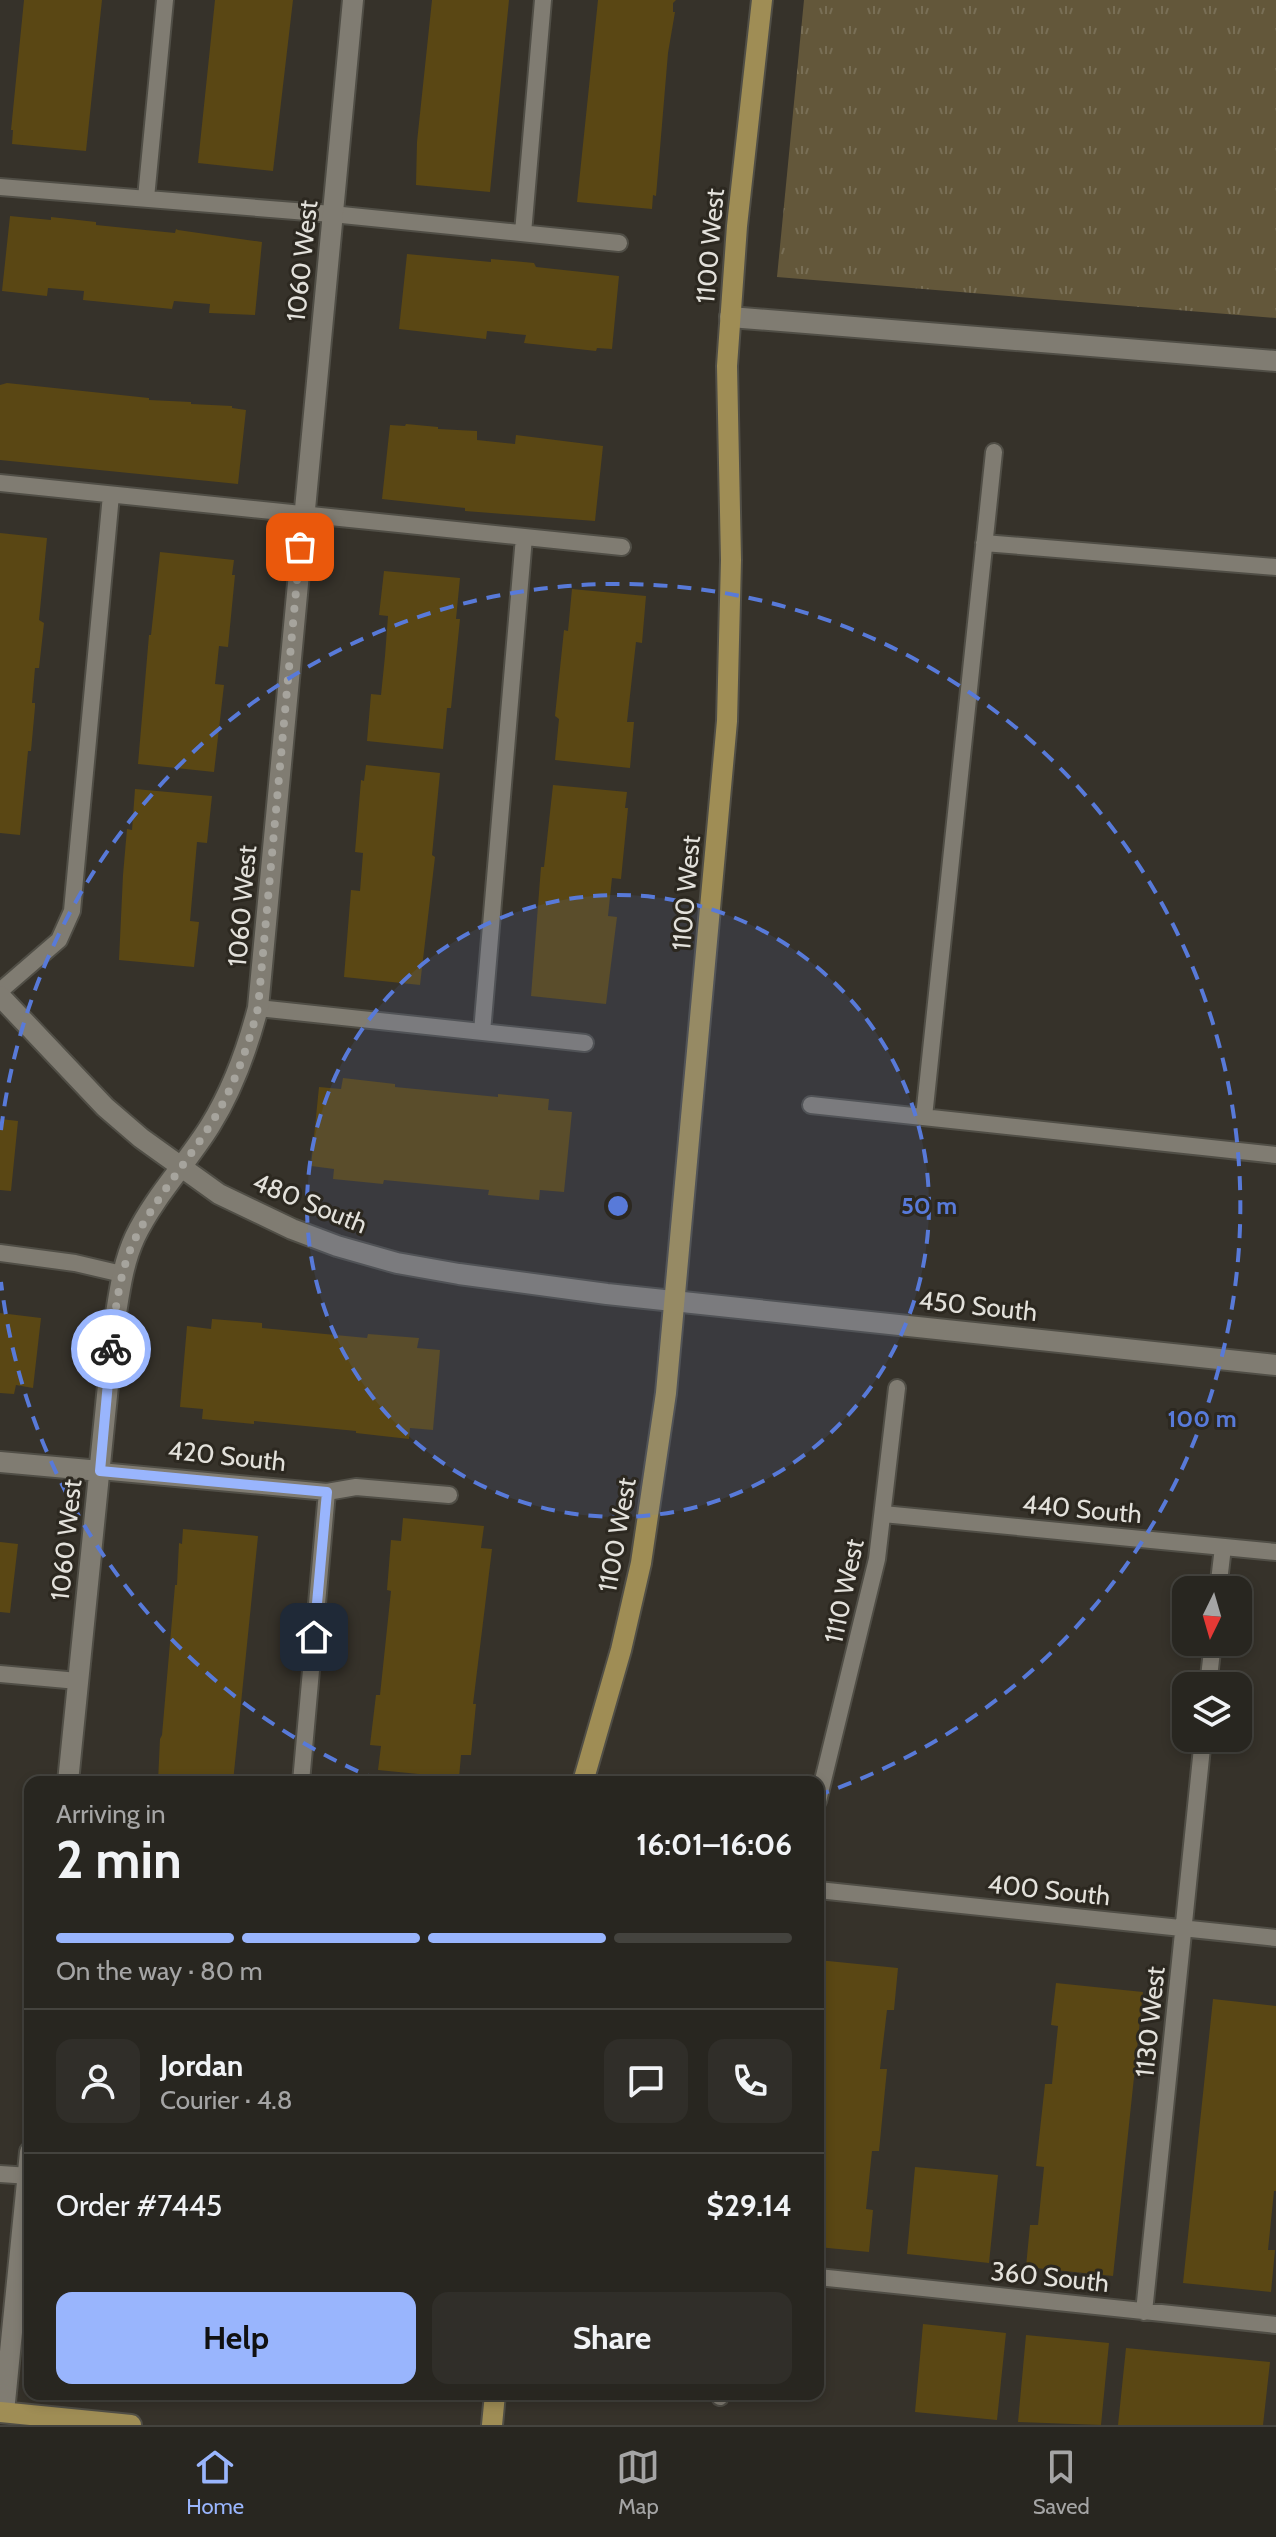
<!DOCTYPE html>
<html lang="en">
<head>
<meta charset="utf-8">
<style>
	body { margin:0; font-family:Cabin,sans-serif; background:#302e29; color:#f1f3f6; height:100vh; display:flex; flex-direction:column; font-size:30px; white-space:nowrap }
	* { box-sizing:border-box; margin:0 }
	p { font-size:26px; color:#a5a5a5 }
	.icon { flex:none; width:44px; height:44px; fill:none; stroke:currentColor; stroke-width:2; stroke-linecap:round; stroke-linejoin:round }
	.map { position:relative; flex:1; overflow:hidden }
	.side { position:absolute; left:24px; top:1776px; width:800px; height:624px; display:flex; flex-direction:column; background:#282620; border-radius:16px; box-shadow:0 4px 12px #0003,0 0 0 2px #44433e }
	.side>* { flex:none }
	.needle { width:52px; rotate:185deg }
	.tools { position:absolute; left:1172px; top:1576px; display:grid; gap:16px }
	.tools a { display:grid; place-items:center; width:80px; height:80px; border-radius:16px; background:#282620; box-shadow:0 4px 12px #0003,0 0 0 2px #44433e; font-size:40px }
	.pin { position:absolute; display:grid; place-items:center; width:68px; height:68px; color:#fff; margin:-34px; border-radius:16px; box-shadow:0 4px 12px #0006 }
	.courier { position:absolute; display:grid; place-items:center; width:80px; height:80px; margin:-40px; border:6px solid #99b5fd; border-radius:50%; background:#fff; color:#222; box-shadow:0 2px 10px #0007 }
	.summary em { font-style:normal; font-weight:700 }
	.summary div { display:flex; flex-direction:column-reverse }
	.summary { display:flex; align-items:center; justify-content:space-between; height:136px; padding:0 32px }
	h1 { font-size:52px; font-weight:700; line-height:60px }
	.bar { display:grid; grid-template-columns:repeat(4,1fr); gap:12px 8px; align-content:center; height:96px; padding:0 32px }
	.bar i { height:10px; border-radius:6px; background:#44433e }
	.bar .active { background:#99b5fd }
	.bar p { grid-column:span 4 }
	.line { display:flex; align-items:center; gap:20px; padding:0 32px; border-top:2px solid #44433e }
	.line div { flex:1 }
	.round { display:grid; place-items:center; flex:none; width:84px; height:84px; border-radius:16px; background:#302e29 }
	.action { display:flex; gap:16px; margin-top:auto; padding:16px 32px }
	.action a { flex:1; height:92px; border-radius:16px; background:#99b5fd; color:#111; font-size:32px; font-weight:700; line-height:92px; text-align:center }
	.action a+a { background:#302e29; color:#f1f3f6 }
	.dock { display:flex; justify-content:space-around; align-items:center; height:112px; border-top:2px solid #44433e; background:#282620; font-size:22px; color:#a5a5a5 }
	.dock a { display:grid; justify-items:center; gap:4px }
	.dock .active { color:#99b5fd }
	.map>svg:first-child { display:block }
	.grass { fill:url(#grass-tufts) }
	.building { fill:#5a4714 }
	.lines { fill:none; stroke-linecap:round; stroke-linejoin:round }
	.lane-casing { stroke:#504e46; stroke-width:20 }
	.street-casing { stroke:#504e46; stroke-width:24 }
	.secondary-casing { stroke:#504e46; stroke-width:24 }
	.lane { stroke:#807c72; stroke-width:16 }
	.street { stroke:#807c72; stroke-width:20 }
	.secondary { stroke:#9f8d55; stroke-width:20 }
	.done { stroke:#a6a49d; stroke-width:8; stroke-dasharray:0 14.4 }
	.route { stroke:#99b5fd; stroke-width:10 }
	.ring { fill:none; stroke:#587ad9; stroke-width:4; stroke-dasharray:14 10 }
	.labels { text-anchor:middle; stroke-width:6; stroke-linejoin:round; paint-order:stroke }
	.street-label { font-size:26px; fill:#e3e1db; stroke:#2c2820 }
	.centre { fill:#587ad9; stroke:#2c2820; stroke-width:4 }
	.ring-label { font-size:24px; text-anchor:middle; font-weight:bold; fill:#587ad9; stroke:#2c2820; stroke-width:6; stroke-linejoin:round; paint-order:stroke }
</style>
</head>
<body>
<div class="map">
<svg width="1276" height="2425" viewBox="0 0 1276 2425">
	<defs>
		<pattern id="grass-tufts" width="24" height="20" patternUnits="userSpaceOnUse" patternTransform="scale(2)"><rect width="24" height="20" fill="#63573a"/><path d="M3 7l-1-3M5 7V3M7 7l1-3M15 17l-1-3M17 17v-4M19 17l1-3" fill="none" stroke="#796f56"/></pattern>
	</defs>
	<rect width="100%" height="100%" fill="#36322a"/>
	<path class="grass" d="M804,0H1276V318L777,277Z"/>
	<path class="building" d="M24,0H102L86,151L12,144L13,130H11Z
		M215,0H293L273,171L198,163Z
		M432,0H509L490,192L416,185L417,142Z
		M598,0H676L673,3V12H675L668,53L656,196L653,195L652,209L577,202Z
		M10,216L51,220V217L96,222V225L175,233L176,229L178,230L262,242L255,315L209,313L210,304L174,301L172,309L83,300L84,291L48,288L47,296L2,291Z
		M407,254L491,262V259L534,263L536,267L619,276L612,349L597,348L596,351L524,343L526,335L487,331L486,339L399,329Z
		M7,383L149,398V400L191,402V404L232,406V408L246,410L238,484L0,460V385Z
		M406,424L438,427V429L477,431V440L515,444L516,435L603,446L595,521L465,511V508L382,499L390,425L405,426Z
		M0,533L47,538L39,620L44,623L39,668H35L32,703H35V707L31,751H28L20,835L0,833Z
		M160,552L234,560L232,575H235L228,647L219,646L215,684L224,685L214,772L138,764L149,635H151Z
		M384,571L460,578L456,619H460L451,708H447L443,749L367,741L371,694L381,695L385,656L388,616L379,615Z
		M572,589L646,596L642,643L636,642L627,722H634L630,768L555,760L559,719L555,716L564,630L568,631Z
		M366,765L440,773L432,855L435,857L420,985L344,977L351,890L360,891L363,853L355,852L361,780L364,781Z
		M553,785L627,792L625,808H628L621,879L612,878L608,916L617,917L606,1004L531,996L541,867H544Z
		M135,789L212,796L207,843L197,842L190,921L199,922L194,967L119,960L123,875L127,829L132,830Z
		M343,1078L395,1084V1087L498,1097V1094L549,1099L548,1110L572,1112L564,1192L540,1190L539,1200L488,1195L489,1190L384,1180L383,1184L333,1179L334,1169L311,1166L319,1087L341,1089Z
		M0,1119L18,1121L11,1191L0,1190Z
		M0,1313L41,1318L33,1388L16,1385L14,1394L0,1393Z
		M212,1319L262,1323V1328L367,1338L368,1334L419,1338L417,1348L440,1350L433,1430L410,1428L409,1439L356,1433V1431L254,1421V1424L202,1419L203,1409L180,1407L187,1326L211,1329Z
		M403,1518L484,1526L481,1548L492,1549L473,1704H476L471,1755H461L459,1778L378,1770L381,1746L370,1745L376,1695H380L391,1591L387,1590L391,1540L401,1541Z
		M183,1529L258,1536L233,1782H158L160,1739L162,1735L175,1585H177L179,1543L182,1544Z
		M0,1542L18,1544L10,1613L0,1612Z
		M818,1960L898,1968L894,2010H887L880,2069H887L879,2151H872L866,2209L873,2210L869,2252L818,2247Z
		M1056,1983L1143,1992L1113,2276L1026,2267L1030,2225H1038L1044,2167L1036,2166L1045,2084H1052L1058,2026L1051,2025Z
		M1213,1999L1276,2006V2191H1274L1268,2250H1275L1271,2292L1183,2283Z
		M915,2167L998,2175L989,2263L907,2254Z
		M923,2324L1006,2333L997,2420L915,2412Z
		M1026,2335L1109,2343L1101,2425L1018,2422Z
		M1126,2348L1270,2362L1263,2425H1118Z"/>
	<g class="lines">
		<g class="lane-casing">
			<path id="lane" d="M0,187L332,214L619,243
				M146,198L165,0
				M523,233L543,0
				M0,483L622,547
				M984,543L1276,567
				M0,991L59,940L72,911L111,495
				M258,1008L585,1043
				M482,1032L524,537
				M811,1105L1276,1155
				M924,1117L994,452
				M0,1253L75,1263L122,1274
				M100,1471L327,1492L356,1487L449,1495
				M883,1514L1276,1552
				M1218,1590L1223,1547
				M0,1674L78,1681
				M1208,1686L1213,1642
				M301,1782L327,1492
				M818,1801L877,1559L897,1388
				M818,1890L1276,1938
				M0,2174L30,2176
				M818,2277L1276,2325
				M1144,2312L1203,1738
				M720,2397L721,2394"/>
		</g>
		<g class="street-casing">
			<path id="street" d="M730,317L1276,361
				M0,996L105,1107L141,1138L219,1194L292,1229L337,1246L397,1263L459,1274L607,1294L1276,1365
				M0,1462L100,1471
				M68,1782L114,1326C119,1296 122,1265 135,1237C154,1197 187,1163 210,1126C233,1089 247,1050 258,1008L353,0
				M4,2412L30,2152"/>
		</g>
		<g class="secondary-casing">
			<path id="secondary" d="M583,1782L621,1650L641,1563L666,1393L727,721L731,560L727,366L737,226L762,0
				M0,2412L131,2425
				M492,2425L495,2394"/>
		</g>
		<use href="#lane" class="lane"/>
		<use href="#street" class="street"/>
		<use href="#secondary" class="secondary"/>
	</g>
	<g class="lines">
		<path class="done" d="M111,1349C115,1312 119,1269 137,1235C157,1197 186,1163 209,1127C233,1090 247,1050 258,1008L300,547"/>
		<path class="route" d="M111,1349L100,1471L327,1492L314,1637"/>
	</g>
	<circle cx="618" cy="1206" r="311" fill="#587ad9" fill-opacity=".12"/>
	<g class="ring">
		<circle cx="618" cy="1206" r="311"/>
		<path d="M380 1781A622 622 0 0 1 1 1282M1 1130A622 622 0 1 1 821 1794"/>
	</g>
	<g class="labels">
		<g class="street-label">
			<text transform="translate(710 246) rotate(-85)" y="9">1100 West</text>
			<text transform="translate(302 261) rotate(-84)" y="9">1060 West</text>
			<text transform="translate(686 893) rotate(-85)" y="9">1100 West</text>
			<text transform="translate(242 906) rotate(-85)" y="9">1060 West</text>
			<text transform="translate(310 1203) rotate(22)" y="9">480 South</text>
			<text transform="translate(978 1306) rotate(6)" y="9">450 South</text>
			<text transform="translate(227 1456) rotate(6)" y="9">420 South</text>
			<text transform="translate(1082 1509) rotate(5)" y="9">440 South</text>
			<text transform="translate(617 1535) rotate(-80)" y="9">1100 West</text>
			<text transform="translate(66 1540) rotate(-84)" y="9">1060 West</text>
			<text transform="translate(844 1591) rotate(-78)" y="9">1110 West</text>
			<text transform="translate(1049 1890) rotate(6)" y="9">400 South</text>
			<text transform="translate(1150 2022) rotate(-84)" y="9">1130 West</text>
			<text transform="translate(1050 2277) rotate(6)" y="9">360 South</text>
		</g>
	</g>
	<circle cx="618" cy="1206" r="12" class="centre"/>
	<g class="ring-label">
		<text x="929" y="1214">50 m</text>
		<text x="1202" y="1427">100 m</text>
	</g>
</svg>
<div class="tools">
<a><svg class="needle" viewBox="-14 -14 28 28"><path d="M0-13l5 13h-10z" fill="#e53935"/><path d="M0 13l5-13h-10z" fill="#a5a5a5"/></svg></a>
<a><svg class="icon" aria-label="layers" viewBox="0 0 24 24"><path d="M12 4l9 5-9 5-9-5zM3 14l9 5 9-5"/></svg></a>
</div>
<div class="pin" style="left:300px;top:547px;background:#ea580c"><svg class="icon" aria-label="bag" viewBox="0 0 24 24"><path d="M5 8h14l-1 12H6zM9 8a3 3 0 0 1 6 0"/></svg></div>
<div class="pin" style="left:314px;top:1637px;background:#1f2937"><svg class="icon" aria-label="home" viewBox="0 0 24 24"><path d="M3 11l9-7 9 7M6 9v11h12V9"/></svg></div>
<div class="courier" style="left:111px;top:1349px"><svg class="icon" aria-label="bike" viewBox="0 0 24 24"><circle cx="6" cy="16" r="4"/><circle cx="18" cy="16" r="4"/><path d="M6 16l4-8h5l3 8M10 8l3 8H6M13 5h3"/></svg></div>
<section class="side">
<div class="summary"><div><h1>2 min</h1><p>Arriving in</p></div><em>16:01–16:06</em></div>
<div class="bar"><i class="active"></i><i class="active"></i><i class="active"></i><i></i><p>On the way · 80 m</p></div>
<div class="line" style="height:144px"><a class="round"><svg class="icon" aria-label="person" viewBox="0 0 24 24"><circle cx="12" cy="8" r="4"/><path d="M4 21q1-7 8-7t8 7"/></svg></a><div><b>Jordan</b><p>Courier · 4.8</p></div><a class="round"><svg class="icon" aria-label="chat" viewBox="0 0 24 24"><path d="M4 5h16v11H9l-5 4z"/></svg></a><a class="round"><svg class="icon" aria-label="phone" viewBox="0 0 24 24"><path d="M5 4h4l2 5-3 2q2 4 5 5l2-3 5 2v4C11 20 4 13 5 4z"/></svg></a></div>
<div class="line" style="height:104px"><div>Order #7445</div><b>$29.14</b></div>
<div class="action"><a>Help</a><a>Share</a></div>
</section>
</div>
<nav class="dock">
<a class="active"><svg class="icon" aria-label="home" viewBox="0 0 24 24"><path d="M3 11l9-7 9 7M6 9v11h12V9"/></svg>Home</a>
<a><svg class="icon" aria-label="map" viewBox="0 0 24 24"><path d="M3 6l6-2 6 2 6-2v14l-6 2-6-2-6 2zM9 4v14M15 6v14"/></svg>Map</a>
<a><svg class="icon" aria-label="saved" viewBox="0 0 24 24"><path d="M7 4h10v16l-5-4-5 4z"/></svg>Saved</a>
</nav>
</body>
</html>
